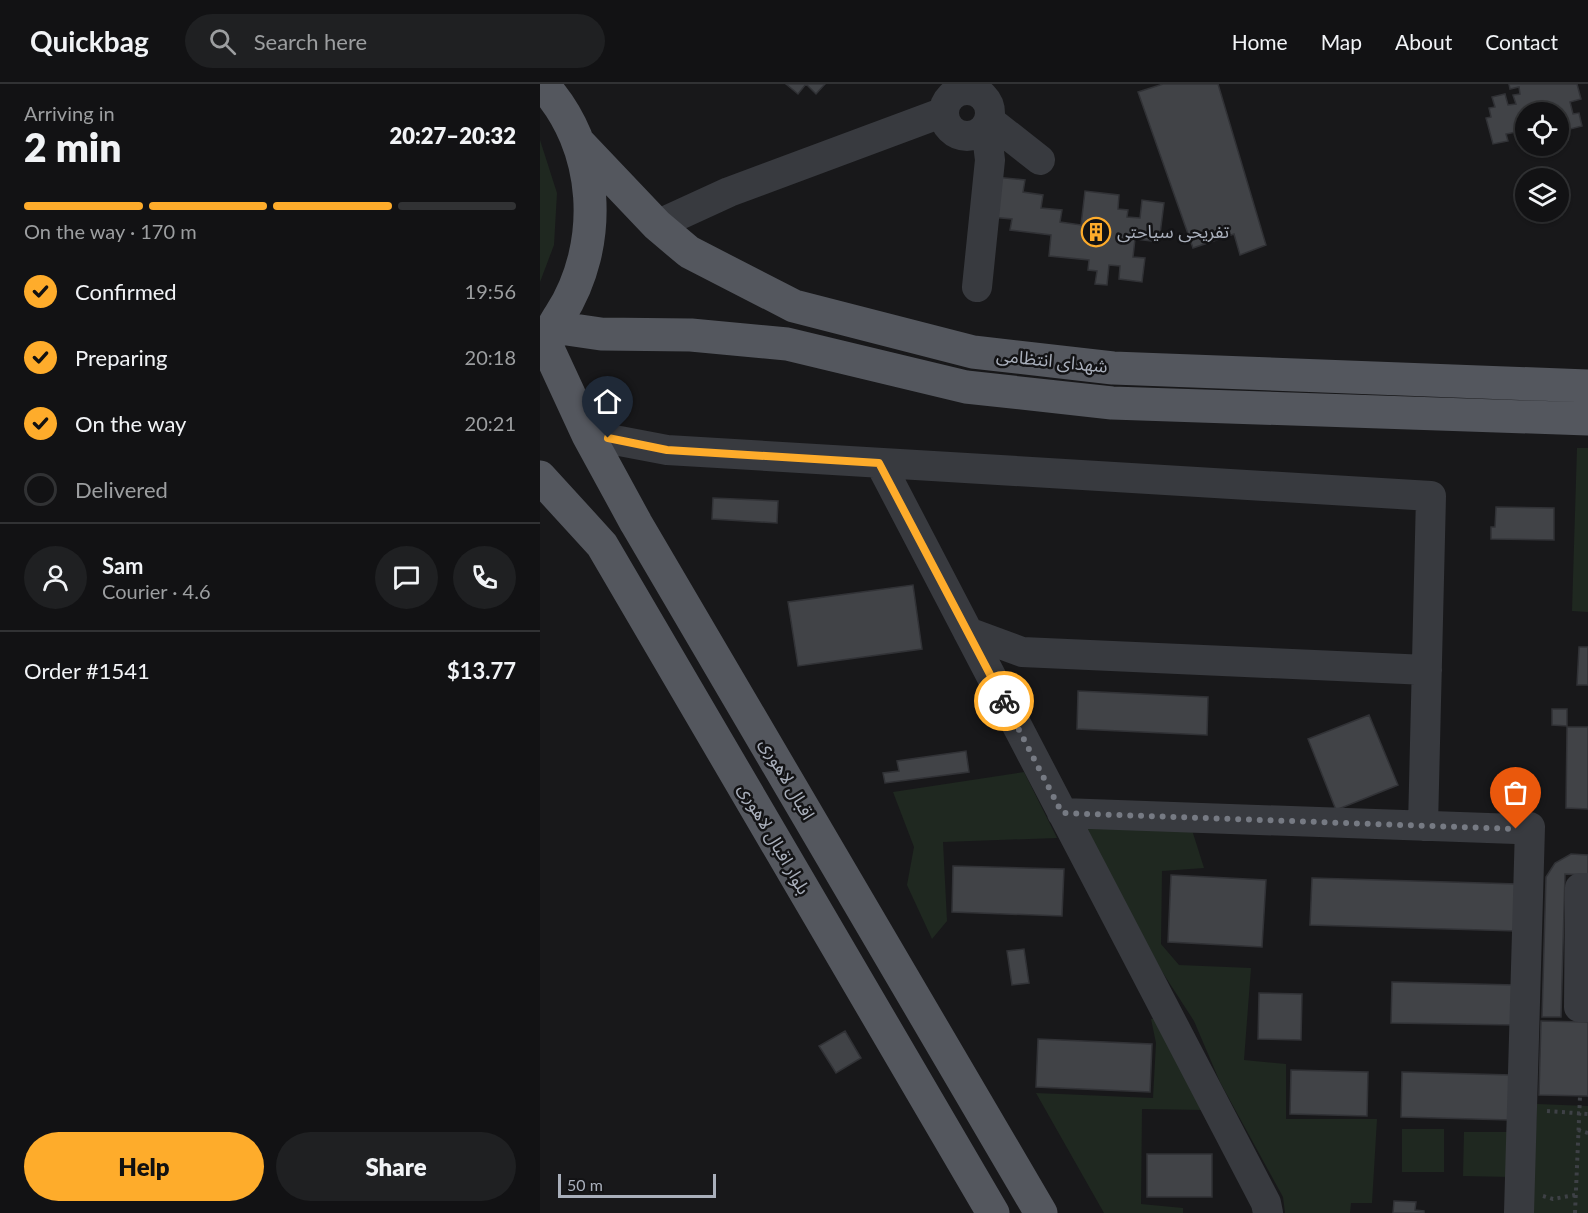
<!DOCTYPE html>
<html lang="en">
<head>
<meta charset="utf-8">
<style>
	body { margin:0; font-family:Lato,"Noto Sans Arabic",sans-serif; background:#1f2022; color:#f1f3f6; height:100vh; display:flex; flex-direction:column; font-size:22px; white-space:nowrap }
	* { box-sizing:border-box; margin:0 }
	p { font-size:20px; color:#9c9ea0 }
	.icon { flex:none; width:33px; height:33px; fill:none; stroke:currentColor; stroke-width:2; stroke-linecap:round; stroke-linejoin:round }
	.map { position:relative; flex:1; overflow:hidden }
	.sheet { display:flex; flex-direction:column; background:#121214; width:540px }
	.sheet>* { flex:none }
	.fabs { position:absolute; left:975px; top:18px; display:grid; gap:12px }
	.fabs a { display:grid; place-items:center; width:54px; height:54px; border-radius:50%; background:#121214; box-shadow:0 2px 4px #0004,0 0 0 2px #313234; font-size:30px }
	.scale { position:absolute; left:18px; bottom:15px; width:158px; box-sizing:border-box; padding-left:6px; border:3px solid #a9afbb; border-top:0; font-size:16px; line-height:21px; white-space:nowrap; color:#a9afbb; -webkit-text-stroke:4px #131315; paint-order:stroke }
	.pin { position:absolute; display:grid; place-items:center; width:51px; height:51px; color:#fff; margin:-62px -26px; border-radius:50% 50% 50% 0; rotate:-45deg; box-shadow:0 0 6px #0007 }
	.pin .icon { rotate:45deg }
	.courier { position:absolute; display:grid; place-items:center; width:60px; height:60px; margin:-30px; border:4px solid #feac2b; border-radius:50%; background:#fff; color:#222; box-shadow:0 2px 8px #0007 }
	.overview em { font-style:normal; font-weight:800 }
	.overview div { display:flex; flex-direction:column-reverse }
	.overview { display:flex; align-items:center; justify-content:space-between; height:102px; padding:0 24px }
	h1 { font-size:39px; font-weight:800; line-height:45px }
	.bar { display:grid; grid-template-columns:repeat(4,1fr); gap:9px 6px; align-content:center; height:72px; padding:0 24px }
	.bar i { height:8px; border-radius:4px; background:#313234 }
	.bar .selected { background:#feac2b }
	.bar p { grid-column:span 4 }
	.line { display:flex; align-items:center; gap:15px; padding:0 24px; border-top:2px solid #313234 }
	.line div { flex:1 }
	.round { display:grid; place-items:center; flex:none; width:63px; height:63px; border-radius:32px; background:#1f2022 }
	ol { padding:0 24px; list-style:none }
	li { display:flex; align-items:center; gap:18px; height:66px }
	li p { margin-inline-start:auto }
	li .icon { padding:6px; border-radius:50%; background:#feac2b; color:#111; stroke-width:4 }
	li:last-child { color:#9c9ea0 }
	li i { width:33px; height:33px; border:3px solid #313234; border-radius:50% }
	.primary-button { display:flex; gap:12px; margin-top:auto; padding:12px 24px }
	.primary-button a { flex:1; height:69px; border-radius:36px; background:#feac2b; color:#111; font-size:24px; font-weight:800; line-height:69px; text-align:center }
	.primary-button a+a { background:#1f2022; color:#f1f3f6 }
	header { display:flex; align-items:center; gap:36px; box-sizing:border-box; height:84px; padding:0 30px; background:#121214; border-bottom:2px solid #313234 }
	header strong { font-size:28px }
	nav { display:flex; gap:33px; margin-inline-start:auto; font-size:21px }
	.search { width:420px; height:54px; background:#1f2022; display:flex; align-items:center; gap:15px; box-sizing:border-box; padding:0 21px; border-radius:33px; color:#9c9ea0; font-size:22px }
	main { display:flex; flex:1; min-height:0 }
	.map>svg:first-child { display:block }
	.green { fill:#1f2820 }
	.building { fill:#414347; stroke:#313236; stroke-width:1.5 }
	.lines { fill:none; stroke-linecap:round; stroke-linejoin:round }
	.path { stroke:#3e4146; stroke-width:4; stroke-dasharray:3 4.5; stroke-linecap:butt }
	.minor { stroke:#383a3f; stroke-width:30 }
	.major { stroke:#54575e; stroke-width:33 }
	.done { stroke:#767a83; stroke-width:6; stroke-dasharray:0 10.8 }
	.route { stroke:#feac2b; stroke-width:8 }
	.labels { text-anchor:middle; stroke-width:5; stroke-linejoin:round; paint-order:stroke }
	.poi-label { font-size:18px; fill:#a9afbb; stroke:#131315; text-anchor:start }
	.street-label { font-size:18px; fill:#a9afbb; stroke:#131315 }
</style>
</head>
<body>
<header>
<strong>Quickbag</strong>
<div class="search"><svg class="icon" aria-label="search" viewBox="0 0 24 24"><circle cx="10" cy="10" r="6"/><path d="M15 15l6 6"/></svg>Search here</div>
<nav><a>Home</a><a>Map</a><a>About</a><a>Contact</a></nav>
</header>
<main>
<section class="sheet">
<div class="overview"><div><h1>2 min</h1><p>Arriving in</p></div><em>20:27–20:32</em></div>
<div class="bar"><i class="selected"></i><i class="selected"></i><i class="selected"></i><i></i><p>On the way · 170 m</p></div>
<ol>
<li><svg class="icon" aria-label="check" viewBox="0 0 24 24"><path d="M5 12l5 5 9-10"/></svg>Confirmed<p>19:56</p></li>
<li><svg class="icon" aria-label="check" viewBox="0 0 24 24"><path d="M5 12l5 5 9-10"/></svg>Preparing<p>20:18</p></li>
<li><svg class="icon" aria-label="check" viewBox="0 0 24 24"><path d="M5 12l5 5 9-10"/></svg>On the way<p>20:21</p></li>
<li><i></i>Delivered</li>
</ol>
<div class="line" style="height:108px"><a class="round"><svg class="icon" aria-label="person" viewBox="0 0 24 24"><circle cx="12" cy="8" r="4"/><path d="M4 21q1-7 8-7t8 7"/></svg></a><div><b>Sam</b><p>Courier · 4.6</p></div><a class="round"><svg class="icon" aria-label="chat" viewBox="0 0 24 24"><path d="M4 5h16v11H9l-5 4z"/></svg></a><a class="round"><svg class="icon" aria-label="phone" viewBox="0 0 24 24"><path d="M5 4h4l2 5-3 2q2 4 5 5l2-3 5 2v4C11 20 4 13 5 4z"/></svg></a></div>
<div class="line" style="height:78px"><div>Order #1541</div><b>$13.77</b></div>
<div class="primary-button"><a>Help</a><a>Share</a></div>
</section>
<div class="map">
<svg width="1048" height="1129" viewBox="0 0 1048 1129">
	<rect width="100%" height="100%" fill="#18181a"/>
	<path class="green" d="M0,56L17,109L14,161L0,198Z
		M1037,364H1048V528L1032,527Z
		M484,688L517,754L403,758L407,837L392,855L367,801L374,763L353,708Z
		M541,740L652,746L664,784L622,787L621,860L639,881L711,884L704,976L746,980V1035H837L832,1119H811L810,1129H745L743,1113L680,998L654,937L621,886Z
		M623,934L667,1026L602,1025L601,1120L643,1124V1129H564L496,1009L613,1014L616,959L611,935Z
		M997,1020L1048,1022V1129H992Z
		M862,1045H904V1088H862Z
		M924,1048H971V1093L923,1092Z"/>
	<path class="building" d="M246,0H285L276,10L266,0L258,10Z
		M623,0H678L726,161L700,171L694,150L653,164L598,8Z
		M969,0H1037L1041,15L1030,18L1033,30L1039,29L1042,42L1026,46L1028,56L1018,58V28H998L997,26L986,28V46L966,50L968,57L953,60L946,34L951,33L949,24L955,23L952,13L965,10L968,21L976,20L973,11L980,10L979,3L970,5Z
		M455,93L485,96L483,108L503,111L501,124L522,126L520,138L541,141L545,107L579,111L578,125L588,126L587,133L600,134L602,116L624,119L619,158L595,155L593,173L605,174L602,198L579,195L580,182L569,181L567,201L555,200L557,187L548,186L549,176L509,172L511,151L470,146L472,135L451,133Z
		M173,414L238,417L237,439L172,435Z
		M956,423L1014,424V456L951,455V443H955Z
		M373,501L382,565L258,582L248,518Z
		M1039,563H1048V601H1037Z
		M538,607L668,613L667,651L537,645Z
		M1012,625H1027V642L1012,641Z
		M829,631L858,701L796,726L768,655Z
		M1027,643H1048V725L1026,724Z
		M426,667L429,688L345,699L343,689L359,687L357,677Z
		M1031,770L1048,771V791L1025,790L1021,933H1002L1006,793L1015,779Z
		M413,782L524,785L522,832L412,828Z
		M631,791L726,796L722,863L628,858Z
		M772,794L978,800L977,847L770,841Z
		M484,865L489,899L472,901L467,867Z
		M852,898L976,901L975,941L851,939Z
		M719,909L762,910L761,956L718,955Z
		M1001,937L1048,938V1012L999,1011Z
		M305,947L321,974L296,989L279,962Z
		M498,955L612,960L610,1008L496,1003Z
		M751,986L828,988L827,1032L750,1030Z
		M862,988L972,991L970,1036L861,1033Z
		M607,1070H672V1113H607Z
		M854,1117L876,1118L875,1126L884,1127V1129H853Z"/>
	<g class="lines">
		<path class="path" d="M1007,1027L1048,1030
			M1038,1046L1048,1049
			M1003,1112L1013,1115L1035,1111
			M1035,1129L1040,1012"/>
		<path class="minor" d="M404 29a23 23 0 1 1 46 0a23 23 0 1 1-46 0Z
			M449,36L500,76
			M117,141L189,108L404,28
			M437,203L450,76L446,43
			M48,351L127,366L891,412L883,742
			M340,379L726,1119L728,1129
			M428,548L482,568L887,586
			M522,729L976,745L990,743L979,1129
			M1048,804H1040L1039,923H1048"/>
		<path class="major" d="M40,60L117,141L149,168L254,222L433,268L573,284L1048,302
			M13,243L61,250L151,251L247,260L426,303L572,319L1048,335
			M4,256L48,351L96,439L501,1129
			M1,258C9,251 14,240 20,231C65,161 60,62 2,0
			M0,393L62,461L453,1129"/>
	</g>
	<g class="lines">
		<path class="done" d="M464,617L522,729L976,745"/>
		<path class="route" d="M68,354L127,366L339,379L464,617"/>
	</g>
	<defs>
		<g id="building-ring" transform="scale(1.5)"><circle r="9.5" fill="#131315" stroke="#feac2b" stroke-width="1.5"/><path d="M-4-6H4V6H1V3H-1V6H-4ZM-2.5-4.3h1.7v1.8h-1.7ZM.8-4.3h1.7v1.8H.8ZM-2.5-1h1.7V.8h-1.7ZM.8-1h1.7V.8H.8Z" fill="#feac2b"/></g>
	</defs>
	<g fill-rule="evenodd">
		<use href="#building-ring" x="556" y="148"/>
	</g>
	<g class="labels">
		<g class="poi-label">
			<text x="577" y="154">تفریحی سیاحتی</text>
		</g>
		<g class="street-label">
			<text transform="translate(512 277) rotate(6)" y="6">شهدای انتظامی</text>
			<text transform="translate(247 695) rotate(60)" y="6">اقبال لاهوری</text>
			<text transform="translate(234 755) rotate(60)" y="6">بلوار اقبال لاهوری</text>
		</g>
	</g>
</svg>
<div class="fabs">
<a><svg class="icon" aria-label="locate" viewBox="0 0 24 24"><circle cx="12" cy="12" r="6"/><path d="M12 2v4M12 18v4M2 12h4M18 12h4"/></svg></a>
<a><svg class="icon" aria-label="layers" viewBox="0 0 24 24"><path d="M12 4l9 5-9 5-9-5zM3 14l9 5 9-5"/></svg></a>
</div>
<div class="scale">50 m</div>
<div class="pin" style="left:976px;top:745px;background:#ea580c"><svg class="icon" aria-label="bag" viewBox="0 0 24 24"><path d="M5 8h14l-1 12H6zM9 8a3 3 0 0 1 6 0"/></svg></div>
<div class="pin" style="left:68px;top:354px;background:#1f2937"><svg class="icon" aria-label="home" viewBox="0 0 24 24"><path d="M3 11l9-7 9 7M6 9v11h12V9"/></svg></div>
<div class="courier" style="left:464px;top:617px"><svg class="icon" aria-label="bike" viewBox="0 0 24 24"><circle cx="6" cy="16" r="4"/><circle cx="18" cy="16" r="4"/><path d="M6 16l4-8h5l3 8M10 8l3 8H6M13 5h3"/></svg></div>
</div>
</main>
</body>
</html>
